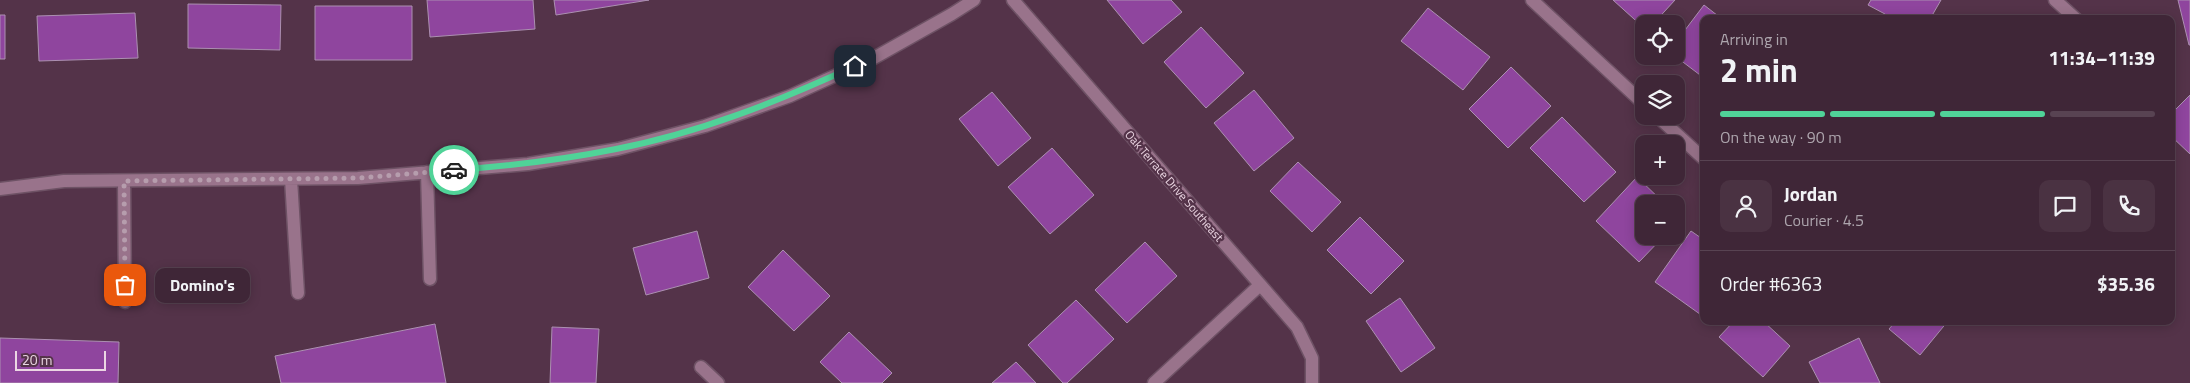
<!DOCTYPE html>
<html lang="en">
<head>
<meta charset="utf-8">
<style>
	body { margin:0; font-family:"Titillium Web",sans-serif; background:#4a3242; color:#f1f3f6; height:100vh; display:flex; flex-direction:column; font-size:19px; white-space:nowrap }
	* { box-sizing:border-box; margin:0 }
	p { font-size:16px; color:#ada5ad }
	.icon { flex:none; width:28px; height:28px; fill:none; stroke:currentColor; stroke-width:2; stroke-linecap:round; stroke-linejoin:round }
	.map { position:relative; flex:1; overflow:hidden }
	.sheet { position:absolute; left:1700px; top:15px; width:475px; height:310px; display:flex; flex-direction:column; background:#3f2637; border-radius:10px; box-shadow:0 2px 12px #0003,0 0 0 1px #584352 }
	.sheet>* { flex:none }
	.controls { position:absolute; left:1635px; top:15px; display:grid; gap:10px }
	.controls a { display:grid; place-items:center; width:50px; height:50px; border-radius:10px; background:#3f2637; box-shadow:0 2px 12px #0003,0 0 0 1px #584352; font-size:25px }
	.scale { position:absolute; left:15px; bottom:12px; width:91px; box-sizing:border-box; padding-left:5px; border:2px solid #ebd6e3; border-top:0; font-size:14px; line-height:18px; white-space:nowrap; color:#ebd6e3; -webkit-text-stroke:4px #543349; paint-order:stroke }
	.pin { position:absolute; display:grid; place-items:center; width:42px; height:42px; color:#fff; margin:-21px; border-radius:10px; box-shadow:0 2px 8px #0006 }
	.courier { position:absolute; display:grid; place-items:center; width:50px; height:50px; margin:-25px; border:4px solid #50d398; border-radius:50%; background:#fff; color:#222; box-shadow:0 1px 6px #0007 }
	.bubble { position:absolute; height:35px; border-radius:10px; background:#3f2637; box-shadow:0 2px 12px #0003,0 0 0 1px #584352; font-size:16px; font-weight:700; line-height:35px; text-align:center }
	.head em { font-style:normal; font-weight:700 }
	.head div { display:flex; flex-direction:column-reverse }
	.head { display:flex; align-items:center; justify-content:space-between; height:85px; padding:0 20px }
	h1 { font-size:32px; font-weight:700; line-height:38px }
	.bar { display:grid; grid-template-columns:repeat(4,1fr); gap:8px 5px; align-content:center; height:60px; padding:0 20px }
	.bar i { height:6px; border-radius:4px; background:#584352 }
	.bar .on { background:#50d398 }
	.bar p { grid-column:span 4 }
	.line { display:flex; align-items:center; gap:12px; padding:0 20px; border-top:1px solid #584352 }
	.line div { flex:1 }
	.round { display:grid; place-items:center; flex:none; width:52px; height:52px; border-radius:10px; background:#4a3242 }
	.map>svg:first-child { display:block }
	.building { fill:#8f459e; stroke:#ac90b1 }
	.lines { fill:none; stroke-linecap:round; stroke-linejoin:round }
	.minor-casing { stroke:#6e5265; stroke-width:15 }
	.minor { stroke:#99738b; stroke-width:12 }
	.done { stroke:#b69dad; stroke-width:5; stroke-dasharray:0 9 }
	.route { stroke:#50d398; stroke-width:6 }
	.labels { text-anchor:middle; stroke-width:4.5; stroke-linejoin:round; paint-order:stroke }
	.street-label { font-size:12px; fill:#ebd6e3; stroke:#543349 }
</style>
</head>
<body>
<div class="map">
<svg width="2190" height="383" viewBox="0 0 2190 383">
	<rect width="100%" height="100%" fill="#543349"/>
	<path class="building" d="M427,0H533L535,29L430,37Z
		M554,0H649L556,15Z
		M1107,0H1171L1182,12L1143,44Z
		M1613,0H1675L1653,24H1644V28Z
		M1871,0H1941L1930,19H1883L1885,14L1868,5Z
		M2178,0H2190V45H2189Z
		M188,4L281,5L280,50L188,48Z
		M1704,5L1722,19H1704V78L1675,56L1676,42Z
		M315,6H412V60H315Z
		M1428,8L1490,57L1463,90L1401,41Z
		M135,13L138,58L39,61L37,16Z
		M0,15H5V59H0Z
		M1201,27L1244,73L1206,108L1164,62Z
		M1511,67L1551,106L1508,148L1469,109Z
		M1254,90L1294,138L1254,171L1214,123Z
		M992,92L1031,138L998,166L959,119Z
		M2190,95V154L2171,136V114Z
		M1562,117L1616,172L1584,202L1530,148Z
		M1052,148L1094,195L1050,234L1008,187Z
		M1298,162L1341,202L1312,232L1270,191Z
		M1637,177L1665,204H1644V236H1664L1639,262L1596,221Z
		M1360,217L1404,261L1371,294L1327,250Z
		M697,231L709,278L646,295L633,248Z
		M1691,231L1704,240V317L1655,282Z
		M1145,242L1177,276L1127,323L1095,290Z
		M783,250L830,296L794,331L748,287Z
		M1400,298L1435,348L1401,372L1366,321Z
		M1076,300L1114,339L1067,383H1063L1028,345Z
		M1734,321H1763L1790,346L1763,377L1719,337Z
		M1896,321H1948L1920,355L1889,329Z
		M435,324L446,383H281L275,356Z
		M552,327L599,329L596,383H550Z
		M849,332L892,373L882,383H842L820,362Z
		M0,338L119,342L118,383H0Z
		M1859,338L1880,383H1820L1809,362Z
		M1016,362L1036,383H992Z"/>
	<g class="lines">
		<g class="minor-casing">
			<path id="minor" d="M1013,0L1297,327L1312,358V383
				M1532,0L1644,104
				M2055,0L2076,19
				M1657,116L1704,159
				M427,172L430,279
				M291,179L298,293
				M124,181L125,302
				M0,189L64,181L358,178L528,164L618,149L705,126L790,96L872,59L952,14L974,0
				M701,367L718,383
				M1154,383L1260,285"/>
		</g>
		<use href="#minor" class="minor"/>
	</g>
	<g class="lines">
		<path class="done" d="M125,285L124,181L358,178L454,170"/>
		<path class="route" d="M454,170C509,166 562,160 616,149C699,133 779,101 855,66"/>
	</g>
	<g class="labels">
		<g class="street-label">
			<text transform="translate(1174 186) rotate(49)" y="4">Oak Terrace Drive Southeast</text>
		</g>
	</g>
</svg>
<div class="controls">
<a><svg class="icon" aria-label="locate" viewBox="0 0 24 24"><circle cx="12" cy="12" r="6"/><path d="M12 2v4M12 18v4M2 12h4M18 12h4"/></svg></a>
<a><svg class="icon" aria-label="layers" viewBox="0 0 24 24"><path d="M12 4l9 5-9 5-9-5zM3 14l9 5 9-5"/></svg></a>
<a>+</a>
<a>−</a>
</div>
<div class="scale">20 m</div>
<div class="pin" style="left:125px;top:285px;background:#ea580c"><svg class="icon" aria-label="bag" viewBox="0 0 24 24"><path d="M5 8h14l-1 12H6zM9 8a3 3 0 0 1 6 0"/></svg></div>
<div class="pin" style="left:855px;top:66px;background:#1f2937"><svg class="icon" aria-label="home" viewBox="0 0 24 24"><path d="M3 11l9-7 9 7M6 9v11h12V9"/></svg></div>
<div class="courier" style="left:454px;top:170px"><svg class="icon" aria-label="car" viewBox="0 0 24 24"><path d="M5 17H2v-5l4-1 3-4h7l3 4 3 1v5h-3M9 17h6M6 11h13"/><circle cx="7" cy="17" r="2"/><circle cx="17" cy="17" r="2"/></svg></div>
<div class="bubble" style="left:155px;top:268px;width:95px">Domino's</div>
<section class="sheet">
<div class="head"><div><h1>2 min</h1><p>Arriving in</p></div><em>11:34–11:39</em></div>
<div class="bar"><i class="on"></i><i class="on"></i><i class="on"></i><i></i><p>On the way · 90 m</p></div>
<div class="line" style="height:90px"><a class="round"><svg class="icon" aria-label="person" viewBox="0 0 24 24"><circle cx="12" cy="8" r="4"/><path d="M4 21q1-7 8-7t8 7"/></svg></a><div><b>Jordan</b><p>Courier · 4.5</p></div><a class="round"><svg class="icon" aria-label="chat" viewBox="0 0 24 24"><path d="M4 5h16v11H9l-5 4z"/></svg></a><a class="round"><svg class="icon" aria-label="phone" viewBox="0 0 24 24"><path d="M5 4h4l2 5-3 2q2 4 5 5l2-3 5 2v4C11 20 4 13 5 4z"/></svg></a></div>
<div class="line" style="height:65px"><div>Order #6363</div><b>$35.36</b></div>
</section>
</div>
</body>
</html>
